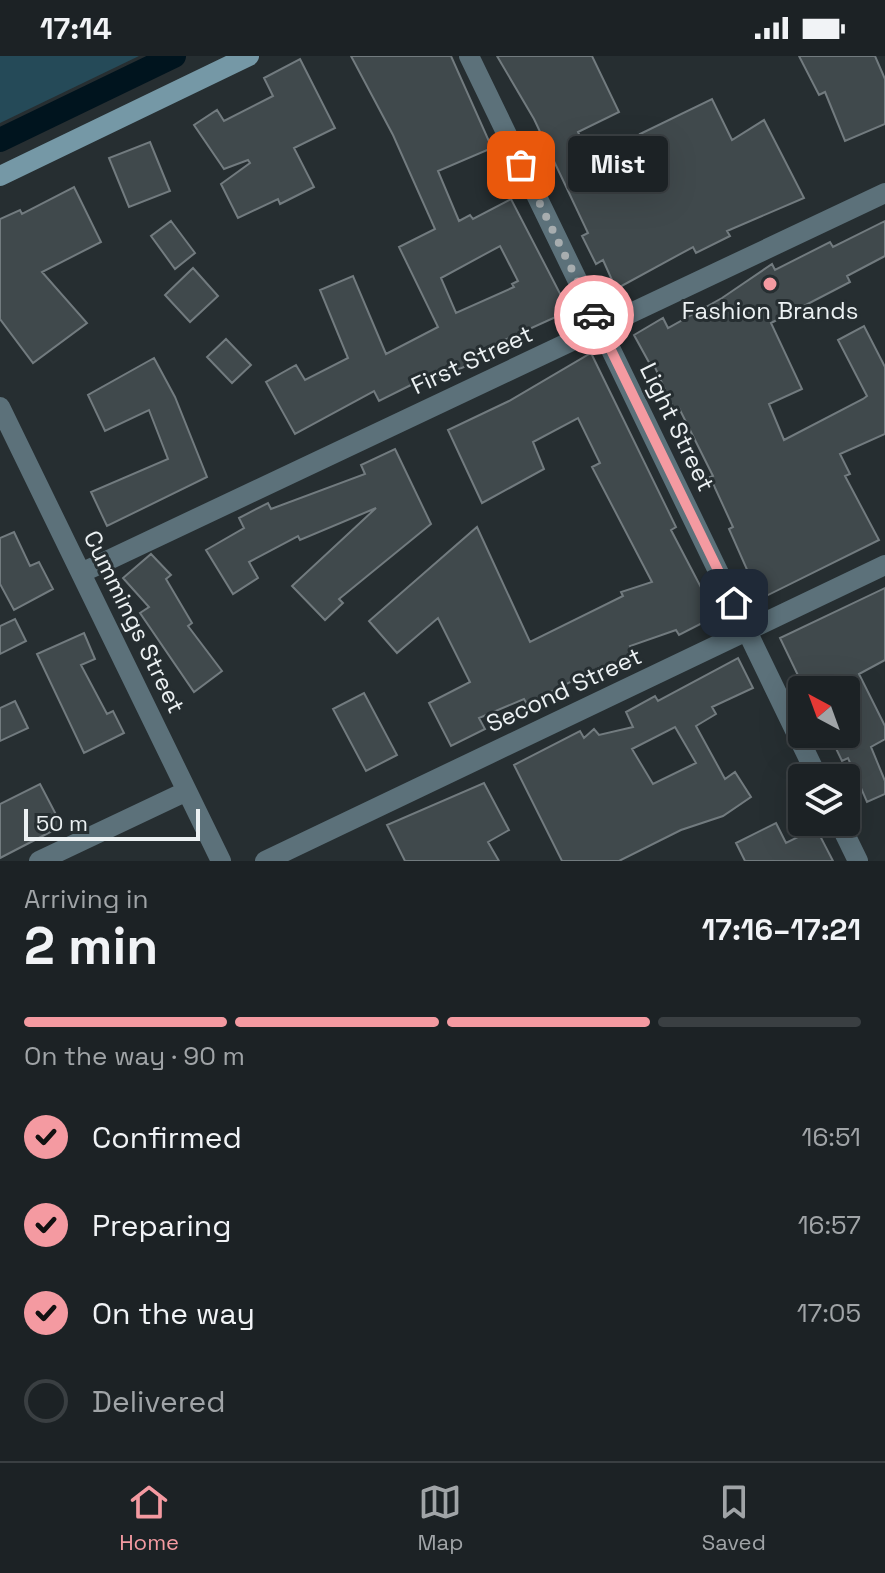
<!DOCTYPE html>
<html lang="en">
<head>
<meta charset="utf-8">
<style>
	body { margin:0; font-family:"Space Grotesk",sans-serif; background:#252a2d; color:#f1f3f6; height:100vh; display:flex; flex-direction:column; font-size:30px; white-space:nowrap }
	* { box-sizing:border-box; margin:0 }
	p { font-size:26px; color:#a0a4a7 }
	.icon { flex:none; width:44px; height:44px; fill:none; stroke:currentColor; stroke-width:2; stroke-linecap:round; stroke-linejoin:round }
	.map { position:relative; height:805px; overflow:hidden }
	.sheet { display:flex; flex-direction:column; background:#1c2225; flex:1 }
	.sheet>* { flex:none }
	.needle { width:52px; rotate:319deg }
	.fabs { position:absolute; left:788px; top:620px; display:grid; gap:16px }
	.fabs a { display:grid; place-items:center; width:72px; height:72px; border-radius:8px; background:#1c2225; box-shadow:0 8px 32px #0002,0 0 0 2px #3a3f42; font-size:40px }
	.scale { position:absolute; left:24px; bottom:20px; width:176px; box-sizing:border-box; padding-left:8px; border:4px solid #ecf1f3; border-top:0; font-size:22px; line-height:28px; white-space:nowrap; color:#ecf1f3; -webkit-text-stroke:6px #262e31; paint-order:stroke }
	.pin { position:absolute; display:grid; place-items:center; width:68px; height:68px; color:#fff; margin:-34px; border-radius:16px; box-shadow:0 4px 12px #0006 }
	.courier { position:absolute; display:grid; place-items:center; width:80px; height:80px; margin:-40px; border:6px solid #f49aa1; border-radius:50%; background:#fff; color:#222; box-shadow:0 2px 10px #0007 }
	.bubble { position:absolute; height:56px; border-radius:8px; background:#1c2225; box-shadow:0 8px 32px #0002,0 0 0 2px #3a3f42; font-size:26px; font-weight:700; line-height:56px; text-align:center }
	.headline em { font-style:normal; font-weight:700 }
	.headline div { display:flex; flex-direction:column-reverse }
	.headline { display:flex; align-items:center; justify-content:space-between; height:136px; padding:0 24px }
	h1 { font-size:52px; font-weight:700; line-height:60px }
	.bar { display:grid; grid-template-columns:repeat(4,1fr); gap:12px 8px; align-content:center; height:96px; padding:0 24px }
	.bar i { height:10px; border-radius:6px; background:#3a3f42 }
	.bar .on { background:#f49aa1 }
	.bar p { grid-column:span 4 }
	ol { padding:0 24px; list-style:none }
	li { display:flex; align-items:center; gap:24px; height:88px }
	li p { margin-inline-start:auto }
	li .icon { padding:8px; border-radius:50%; background:#f49aa1; color:#111; stroke-width:4 }
	li:last-child { color:#a0a4a7 }
	li i { width:44px; height:44px; border:4px solid #3a3f42; border-radius:50% }
	.status { display:flex; justify-content:space-between; align-items:center; height:56px; padding:0 40px; background:#1c2225; direction:ltr }
	.status svg { height:22px; fill:currentColor }
	.tabs { display:flex; justify-content:space-around; align-items:center; height:112px; border-top:2px solid #3a3f42; background:#1c2225; font-size:22px; color:#a0a4a7 }
	.tabs a { display:grid; justify-items:center; gap:4px }
	.tabs .on { color:#f49aa1 }
	.map>svg:first-child { display:block }
	.green { fill:#254a58 }
	.lines { fill:none; stroke-linecap:round; stroke-linejoin:round }
	.canal { stroke:#00141e; stroke-width:24 }
	.building { fill:#40494c; stroke:#727b7f; stroke-width:2; fill-rule:evenodd }
	.street { stroke:#5c717a; stroke-width:20 }
	.secondary { stroke:#7598a6; stroke-width:20 }
	.done { stroke:#a7adaf; stroke-width:8; stroke-dasharray:0 14.4 }
	.route { stroke:#f49aa1; stroke-width:10 }
	.poi-dot { fill:#f49aa1; stroke:#262e31; stroke-width:3 }
	.labels { text-anchor:middle; stroke-width:6; stroke-linejoin:round; paint-order:stroke }
	.poi-label { font-size:24px; fill:#ecf1f3; stroke:#262e31 }
	.street-label { font-size:24px; fill:#ecf1f3; stroke:#262e31 }
</style>
</head>
<body>
<div class="status"><b>17:14</b><svg viewBox="0 0 49 12"><path d="M0 12V9h3v3zM5 12V6h3v6zM10 12V3h3v9zM15 12V0h3v12zM26 1h20v11H26zM47 4h2v5h-2z"/></svg></div>
<div class="map">
<svg width="885" height="805" viewBox="0 0 885 805">
	<rect width="100%" height="100%" fill="#262e31"/>
	<path class="green" d="M0,0H139L0,67Z"/>
	<g class="lines">
		<path class="canal" d="M0,84L174,0"/>
	</g>
	<path class="building" d="M351,0H451L492,92L438,115L459,165L470,159L473,163L511,143L569,255L474,298L478,305L457,314L455,311L415,333L413,328L379,345L374,335L295,378L266,326L296,309L305,324L348,302L320,234L353,220L386,298L438,271L399,191L435,173L393,79ZM500,190L518,225L512,228L514,231L456,257L441,222Z
		M497,0H592L619,56L578,76L595,111L644,85L640,78L712,43L732,84L764,64L804,142L727,175L730,180L696,197L693,191L616,233L603,204L596,208L582,180L588,177L534,63Z
		M799,0H875L885,23V68L845,85L825,36L819,39Z
		M300,3L335,72L294,92L314,131L280,148L278,143L238,162L221,128L250,107L248,104L224,113L194,69L217,54L224,65L273,40L264,22Z
		M150,86L170,135L129,151L109,102Z
		M74,131L101,186L42,216L87,267L33,307L0,263V163L20,154L22,158Z
		M171,165L195,197L175,213L151,180Z
		M885,165V200L847,220L850,226L771,267L802,333L769,348L784,384L863,343L867,340L838,284L864,270L885,311V378L840,398L850,418L845,420L879,484L760,543L729,473L733,471L710,421L713,420L679,352L674,354L654,309L651,310L634,279L663,262L668,272L722,242L772,208L775,214L830,186L833,191Z
		M193,212L218,240L190,266L165,239Z
		M226,283L251,309L232,327L207,301Z
		M591,297L676,471L671,474L716,560L679,579L676,574L630,590L635,601L603,616L600,611L527,648L524,643L479,662L485,673L451,690L429,647L470,626L438,562L397,597L369,565L477,471L530,586L623,540L621,536L652,526L592,411L600,407L578,362L533,386L544,413L482,447L448,374L509,345Z
		M154,302L175,341L207,421L107,470L91,436L168,403L149,354L105,375L88,339Z
		M395,393L431,468L339,543L343,547L325,564L292,530L376,452L300,484L298,480L249,506L258,522L233,538L206,494L244,472L239,462L268,447L271,453L365,418L361,409Z
		M14,476L30,510L39,506L53,533L14,554L0,528V482Z
		M151,498L171,519L166,523L192,567L188,570L222,615L194,636L140,557L149,551L123,522Z
		M885,532V604L859,618L885,670V683L871,691L885,725V738L867,746L848,702L842,705L830,680L846,678V634H805L780,582Z
		M15,563L26,585L0,598V570Z
		M84,577L95,603L81,609L107,658L113,655L124,677L84,697L37,598Z
		M738,602L753,632L712,651L716,658L696,670L725,723L735,716L751,741L723,760L681,774L619,805H562L514,709L580,675L584,682L594,673L599,679L633,671L626,656L655,640L658,645ZM675,671L696,707L653,728L632,693Z
		M364,637L397,699L366,715L333,653Z
		M15,645L28,672L0,685V652Z
		M484,727L509,774L488,786L499,805H405L387,769Z
		M40,728L62,770L0,802V748Z
		M776,767L786,787L816,772L833,805H745L736,787Z"/>
	<g class="lines">
		<path class="street" d="M469,0L818,722
			M0,351L221,805
			M81,517L885,137
			M839,766L858,805
			M39,805L187,735
			M265,805L885,509"/>
		<path class="secondary" d="M0,120L249,0"/>
	</g>
	<g class="lines">
		<path class="done" d="M521,109L594,259"/>
		<path class="route" d="M594,259L734,547"/>
	</g>
	<circle class="poi-dot" cx="770" cy="228" r="8"/>
	<g class="labels">
		<g class="poi-label">
			<text x="770" y="263">Fashion Brands</text>
		</g>
		<g class="street-label">
			<text transform="translate(472 304) rotate(-25)" y="8">First Street</text>
			<text transform="translate(677 371) rotate(64)" y="8">Light Street</text>
			<text transform="translate(134 566) rotate(64)" y="8">Cummings Street</text>
			<text transform="translate(564 634) rotate(-25)" y="8">Second Street</text>
		</g>
	</g>
</svg>
<div class="fabs">
<a><svg class="needle" viewBox="-14 -14 28 28"><path d="M0-13l5 13h-10z" fill="#e53935"/><path d="M0 13l5-13h-10z" fill="#a0a4a7"/></svg></a>
<a><svg class="icon" aria-label="layers" viewBox="0 0 24 24"><path d="M12 4l9 5-9 5-9-5zM3 14l9 5 9-5"/></svg></a>
</div>
<div class="scale">50 m</div>
<div class="pin" style="left:521px;top:109px;background:#ea580c"><svg class="icon" aria-label="bag" viewBox="0 0 24 24"><path d="M5 8h14l-1 12H6zM9 8a3 3 0 0 1 6 0"/></svg></div>
<div class="pin" style="left:734px;top:547px;background:#1f2937"><svg class="icon" aria-label="home" viewBox="0 0 24 24"><path d="M3 11l9-7 9 7M6 9v11h12V9"/></svg></div>
<div class="courier" style="left:594px;top:259px"><svg class="icon" aria-label="car" viewBox="0 0 24 24"><path d="M5 17H2v-5l4-1 3-4h7l3 4 3 1v5h-3M9 17h6M6 11h13"/><circle cx="7" cy="17" r="2"/><circle cx="17" cy="17" r="2"/></svg></div>
<div class="bubble" style="left:568px;top:80px;width:100px">Mist</div>
</div>
<section class="sheet">
<div class="headline"><div><h1>2 min</h1><p>Arriving in</p></div><em>17:16–17:21</em></div>
<div class="bar"><i class="on"></i><i class="on"></i><i class="on"></i><i></i><p>On the way · 90 m</p></div>
<ol>
<li><svg class="icon" aria-label="check" viewBox="0 0 24 24"><path d="M5 12l5 5 9-10"/></svg>Confirmed<p>16:51</p></li>
<li><svg class="icon" aria-label="check" viewBox="0 0 24 24"><path d="M5 12l5 5 9-10"/></svg>Preparing<p>16:57</p></li>
<li><svg class="icon" aria-label="check" viewBox="0 0 24 24"><path d="M5 12l5 5 9-10"/></svg>On the way<p>17:05</p></li>
<li><i></i>Delivered</li>
</ol>
</section>
<nav class="tabs">
<a class="on"><svg class="icon" aria-label="home" viewBox="0 0 24 24"><path d="M3 11l9-7 9 7M6 9v11h12V9"/></svg>Home</a>
<a><svg class="icon" aria-label="map" viewBox="0 0 24 24"><path d="M3 6l6-2 6 2 6-2v14l-6 2-6-2-6 2zM9 4v14M15 6v14"/></svg>Map</a>
<a><svg class="icon" aria-label="saved" viewBox="0 0 24 24"><path d="M7 4h10v16l-5-4-5 4z"/></svg>Saved</a>
</nav>
</body>
</html>
